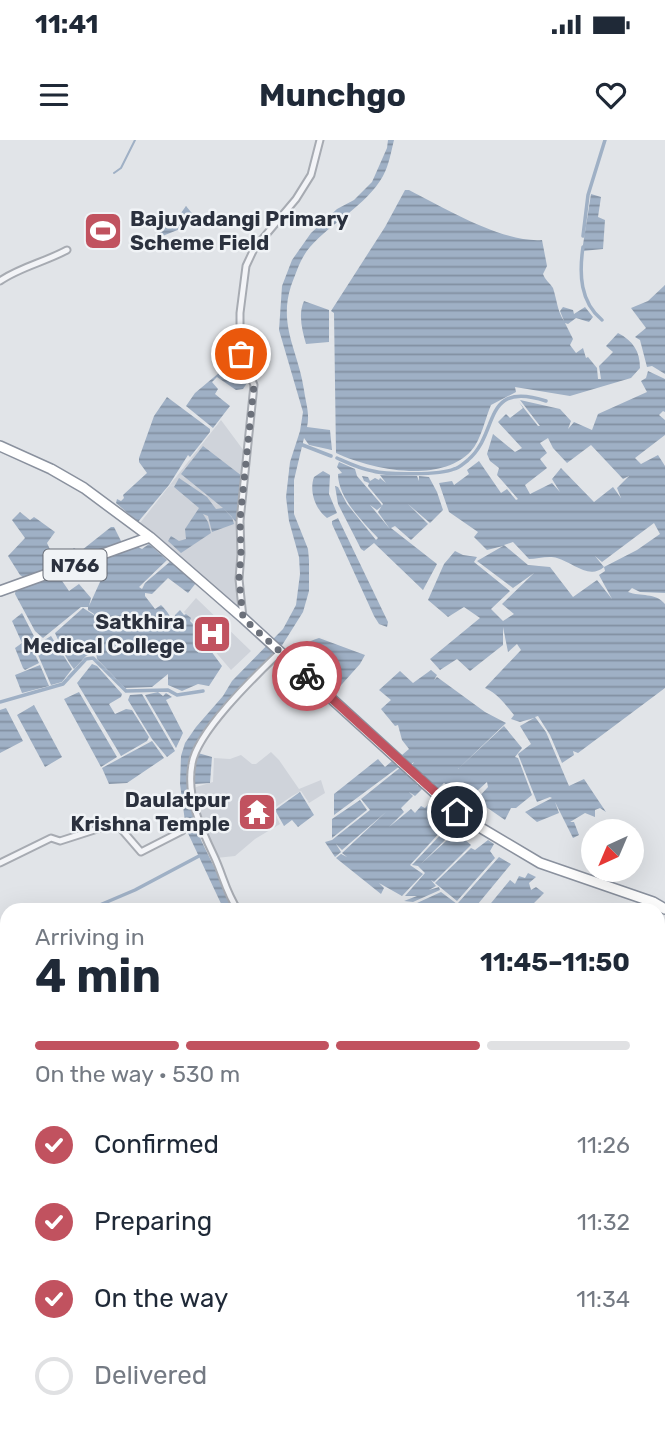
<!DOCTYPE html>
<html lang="en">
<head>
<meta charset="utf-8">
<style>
	body { margin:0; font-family:Rubik,sans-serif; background:#f2f2f3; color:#1f2937; height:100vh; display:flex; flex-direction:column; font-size:26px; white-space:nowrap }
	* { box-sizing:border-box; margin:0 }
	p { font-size:23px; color:#747a83 }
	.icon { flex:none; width:38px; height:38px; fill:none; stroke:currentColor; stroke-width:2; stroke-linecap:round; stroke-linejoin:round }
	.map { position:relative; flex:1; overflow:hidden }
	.drawer { position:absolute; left:0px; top:763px; width:665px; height:527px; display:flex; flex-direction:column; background:#fff; border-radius:21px 21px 0 0; box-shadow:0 7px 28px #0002 }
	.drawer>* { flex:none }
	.needle { width:46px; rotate:224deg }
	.fabs { position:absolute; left:581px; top:679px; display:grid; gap:14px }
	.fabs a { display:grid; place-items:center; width:63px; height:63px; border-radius:50%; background:#fff; box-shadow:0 7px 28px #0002; font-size:35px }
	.pin { position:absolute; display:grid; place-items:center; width:60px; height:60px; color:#fff; margin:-30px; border:4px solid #fff; border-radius:50%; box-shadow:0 2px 7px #0007 }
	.courier { position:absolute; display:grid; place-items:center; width:70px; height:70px; margin:-35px; border:5px solid #c1525f; border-radius:50%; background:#fff; color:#222; box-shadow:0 2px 9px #0007 }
	.overview em { font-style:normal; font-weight:700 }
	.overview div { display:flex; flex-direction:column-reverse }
	.overview { display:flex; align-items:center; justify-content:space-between; height:119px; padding:0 35px }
	h1 { font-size:46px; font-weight:700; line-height:52px }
	.bar { display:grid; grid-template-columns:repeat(4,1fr); gap:10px 7px; align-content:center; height:84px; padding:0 35px }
	.bar i { height:9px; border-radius:5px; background:#e0e1e3 }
	.bar .on { background:#c1525f }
	.bar p { grid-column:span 4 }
	ol { padding:0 35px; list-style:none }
	li { display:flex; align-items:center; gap:21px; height:77px }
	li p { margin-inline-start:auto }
	li .icon { padding:7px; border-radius:50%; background:#c1525f; color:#fff; stroke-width:4 }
	li:last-child { color:#747a83 }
	li i { width:38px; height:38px; border:4px solid #e0e1e3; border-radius:50% }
	.status { display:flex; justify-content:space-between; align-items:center; height:49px; padding:0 35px; background:#fff; direction:ltr }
	.status svg { height:19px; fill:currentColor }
	header { display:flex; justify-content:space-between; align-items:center; height:91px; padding:0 35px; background:#fff; font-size:32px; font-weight:700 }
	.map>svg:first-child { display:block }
	.built { fill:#cfd3da }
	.water { fill:url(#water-rules); fill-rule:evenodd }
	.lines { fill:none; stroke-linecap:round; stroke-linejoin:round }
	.stream { stroke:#9fb0c5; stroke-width:2 }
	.canal { stroke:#9fb0c5; stroke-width:3.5 }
	.minor-casing { stroke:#a7abb2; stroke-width:9 }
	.highway-casing { stroke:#8a919e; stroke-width:12 }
	.minor { stroke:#f3f4f7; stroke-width:5 }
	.highway { stroke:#fff; stroke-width:9 }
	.done { stroke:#6b707a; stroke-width:7; stroke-dasharray:0 12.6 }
	.route { stroke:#c1525f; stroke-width:9 }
	.labels { text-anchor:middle; stroke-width:5; stroke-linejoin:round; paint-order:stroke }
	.shield { fill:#f0f3f6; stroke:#666b75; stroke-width:2 }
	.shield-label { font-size:19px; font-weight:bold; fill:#2b313e }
	.poi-label { font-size:21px; font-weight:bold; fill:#2b313e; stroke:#f0f3f6; text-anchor:end }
</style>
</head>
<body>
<div class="status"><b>11:41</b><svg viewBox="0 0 49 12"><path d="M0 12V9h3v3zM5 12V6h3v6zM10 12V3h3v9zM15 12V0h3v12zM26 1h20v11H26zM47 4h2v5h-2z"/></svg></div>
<header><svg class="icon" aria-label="menu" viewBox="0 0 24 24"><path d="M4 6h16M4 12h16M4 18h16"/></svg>Munchgo<svg class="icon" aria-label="heart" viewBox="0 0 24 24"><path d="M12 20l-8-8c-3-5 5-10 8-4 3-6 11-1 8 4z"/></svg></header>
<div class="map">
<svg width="665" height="1289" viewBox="0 0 665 1289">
	<defs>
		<pattern id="water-rules" width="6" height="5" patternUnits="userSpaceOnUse" patternTransform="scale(1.75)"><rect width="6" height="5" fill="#9fb0c5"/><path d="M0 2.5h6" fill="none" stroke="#8290a1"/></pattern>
	</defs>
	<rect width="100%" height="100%" fill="#e1e4e8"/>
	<path class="built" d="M221,280L244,311L240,381L241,472L140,383Z
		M196,458L251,511L231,530L213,509L208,512L202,505L205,502L198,488L184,472Z
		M271,612L279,620L299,649L321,640L325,653L309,663L301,651L292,656L273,669L280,684L255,699L235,716L216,718L196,669V647L213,642L214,618L230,619L241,615L252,624H256Z"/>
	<path class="water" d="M388,0H394C391,12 389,25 383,36C366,66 332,82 310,107C301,117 296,133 291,146C278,186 299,213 304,250C306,264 310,274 307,287L330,290L332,310L309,305L304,298L294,340V374L308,409L309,420V451L303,472L281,507L208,588L194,607L189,626L191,661L201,700L235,770H224L186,689L180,644L181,616L185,603L196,587L223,556L232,541L283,489L296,465L300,434L299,417L289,381L286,357L290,322L300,291L303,272L279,190L282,146L292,120L311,93L337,69L354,60L372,42L387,8Z
		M405,50H409C444,68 503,103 542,100L547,126L543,134C545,140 550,143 553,148C557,160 557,170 564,181L560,171L563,167L573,170L574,174L585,167L593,177L589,182L576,178L568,184L565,183L573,199L570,205L576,213L583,208L586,218L588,217L597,228L598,239H601L599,226L613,212L606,206L618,193C633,201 640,211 640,228L631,238L570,256L515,247L516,252L491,265C485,279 481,300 471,311C441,344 372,330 336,313L334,173L331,171L385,87Z
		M591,54L601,57L598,77L605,80L603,109L582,111Z
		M186,66L195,77L185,87L160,97L159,80L181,73Z
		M665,145V234L652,226L647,227L640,200L635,197L646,188L631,168L648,161Z
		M304,161L329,170V202L306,204C302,190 298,174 304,161Z
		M226,227L243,234L247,243L243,249L236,250L217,237L212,242L218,249L215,254L230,266L213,288L186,266L195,253Z
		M648,231L665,239V272L663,271L659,275L665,280V295L635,318L641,324L658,315L665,326V453L640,452L632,448L628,452C641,457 655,452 665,464V548L578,613L573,611L574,615L562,623L550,595L538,576L535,577L546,592L569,646L584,639L606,672L600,668L595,670V677L585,673L570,682H574L579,695L573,698L555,662L559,673L537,682L525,672L552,658L550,657L537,662L518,614L531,604L520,586L534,578L520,582L511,579L514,575C505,564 498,554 485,548L521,510L517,504L508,512L503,487V505L470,531L457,519L440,530L430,519L480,478L464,467L448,477L428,460L444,424L455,411L463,415L477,417L474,422L510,451L491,469L503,481L514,474L502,464L534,433L513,448L477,421L503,406L487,410L474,397L478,392L449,372L439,343L452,341L454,345L469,334L467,330L479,321L501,353L507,349L516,360L518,359L497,335L499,328L490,321L487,314L493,294L515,312L522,308L498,282L506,274L510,278L523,268L519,262L538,286H540L520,260L560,269L571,281L568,289L574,282L592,290L598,274L647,252L641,241L646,238ZM548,298L553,308L567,323L591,305L623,339L629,336L617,348L621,358L613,347L594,362L561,328L552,339L560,352L552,343L530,354L525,345L547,328L540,319L547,313L540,303ZM654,383L660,394L637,410L604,427L595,416L602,422ZM513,402L529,419C537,419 549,415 557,418C572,422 589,440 604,427L605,431L599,435L612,459L597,440L573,457L550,427L528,425L504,405Z
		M167,257L210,289V292L190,317L188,315L169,345L138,382L116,363L117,359L121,361L124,358L123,355L147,333L139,322V318L154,276Z
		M203,306L242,336L240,380L237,383L223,368L232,377L234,384L212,392L208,376L203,374L208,382L211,393L181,413L168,401L171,396L179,401L186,399L185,389L199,368L174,347L179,338L207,357L216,369L223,368L181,334Z
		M339,322L355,329L357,336L381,364L382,366L377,370L370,365L390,389L378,372L383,364L368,346L369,343L364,341L362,336L368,337L370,341L375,338L379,340L380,338L386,343L380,335L417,336L419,341V336L429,337L437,352L443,370L430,383L408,364L428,384L411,400L395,386L391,388L437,424L423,450L374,403L364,411L361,409L338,364L335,346L338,347L347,364L376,400L378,398C363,382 338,358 338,334L342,333L337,327Z
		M323,331L330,335L329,354L337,373L327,378C315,369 309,351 314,337Z
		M20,372L30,380L34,377L37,379L55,392L47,403L58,426L23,437L20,435L8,416L25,398L12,380Z
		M338,378L388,482L387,487L379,484L374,476L332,384V381Z
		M111,387H114L122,403L63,424L59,421L74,408L77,410V414Z
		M149,404L167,420L139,447L142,449L145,443L172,420L196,443L188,453L168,438L152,454L145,453V456L155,469L161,465C168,472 171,477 174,485H177L174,482L175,475L180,470L184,475L186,474L191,478L190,481L198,489L204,501L201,505L208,512L211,511L222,526L209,546L198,544L182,551L168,545V534L152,547L125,548L97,519L96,512L86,516L74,529C65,518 61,506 55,493L83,468L94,475L96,487L94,474L88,470V467H81L43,498L35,491L15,454L16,447L58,435L69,451L79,444L91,458L89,466L105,431L104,424L107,418L138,407L142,409Z
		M22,473L38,504L51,496L72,529L62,542L51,545L35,508L37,504L32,508L39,523L25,530L23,528L15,508L22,503L12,481Z
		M319,498L365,515L360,524L334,553L325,547L294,516C298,506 309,501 319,498Z
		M92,524L97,526L122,554L121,557L109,564L115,574L126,569L132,570L149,597L147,601L121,616L77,543Z
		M40,525L49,546L22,553L15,535Z
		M431,530L437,535L434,540L437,537L485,572L506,583L458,629L504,586L522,608L515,617L518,618L532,655L516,668H511L505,680L476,660L488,647L487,642L466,661L444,643L437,650L412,625L414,622L411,624L402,615L409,609L402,600L398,585L395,586L381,569L391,560L379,550L400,531L413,543Z
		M79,552L117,617L101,627L64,559Z
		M158,552L163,556L166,553L172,557L166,560L183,593L176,608L145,555Z
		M142,554L175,611L167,617L152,599L128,560L130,555Z
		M34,565L62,617L45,627L17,575Z
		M6,568L23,601L0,613V570Z
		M152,601L164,618L127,643L109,644L102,628Z
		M198,613L212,617L210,643L194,644V623Z
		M378,619L385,627L392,621H397L400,626L334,675V654Z
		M401,627L418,644L417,646L420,644L424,647L415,656L409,652L413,656L401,668L404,672L389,687L411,669L415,673L421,666L425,668L433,659L446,670L441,677L426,669L438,679L434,683L442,690L410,725L423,734L402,756L379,743L384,748L381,754L336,718L341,714L347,717L342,713L386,672L342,710L336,704L341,712L335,717L325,702L332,700L370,670L361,659Z
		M300,652L314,675L298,687L292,680L284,686L275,670Z
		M360,660L367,670L332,698V679Z
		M445,690L451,694L421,724L458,690L464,693L463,698L471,705L434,742L431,740L436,746L429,750L439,747L440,750L413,762L404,761L417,756H405L425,733L418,726L412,725Z
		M488,700L494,704L490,711L495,718L457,761L435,743L471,708L475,710Z
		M499,717L511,724L473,770H469L458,763Z
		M528,733L536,737L529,743L531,750L536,747L544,753L531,766L524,763L518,770L487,768L510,740L515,744L519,736L525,738Z
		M441,752L465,770H426L417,763Z
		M7,797V884H3L0,875V800Z
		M658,811L665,821V916L658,907Z
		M3,903L7,904V975L0,989V917Z"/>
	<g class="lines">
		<path class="stream" d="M114,33L121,28L135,0"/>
		<path class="canal" d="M583,96L588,55L605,0
			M583,107C579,134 580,162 602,180
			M300,304L331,316
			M337,318C348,323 360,329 373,331C387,335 441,335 454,329C459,328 464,323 468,320C500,293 481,240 546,261
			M0,562L63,544L86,519L93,518L126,551L168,550L177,555L203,551
			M88,770L135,750L199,716
			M0,796L7,794"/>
		<g class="minor-casing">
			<path id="minor" d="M0,141C20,127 45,122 67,110
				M243,478L239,439L241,414L240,381L254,245L240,211V173L246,126L254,109L296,59L311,35L320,0
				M0,723L51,698L60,701L116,683L141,712L182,691
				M238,770C226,753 223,735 214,716C201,689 186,656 192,624C197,592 253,538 277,515L283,514
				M658,1028L665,1032
				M0,1244L7,1246
				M78,1283L82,1289"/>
		</g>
		<g class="highway-casing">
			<path id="highway" d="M0,306L51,329L84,348L150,397L243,478L434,652L471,682L540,723L653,762L665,769
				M0,451L150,397"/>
		</g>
		<use href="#minor" class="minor"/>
		<use href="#highway" class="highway"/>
	</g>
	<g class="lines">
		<path class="done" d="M241,214L254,245L240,380L241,414L239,439L243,478L307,536"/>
		<path class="route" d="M307,536L457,672"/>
	</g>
	<defs>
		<g id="stadium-square" transform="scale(2.0125)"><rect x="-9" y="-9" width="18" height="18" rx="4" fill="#c1525f" stroke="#f0f3f6"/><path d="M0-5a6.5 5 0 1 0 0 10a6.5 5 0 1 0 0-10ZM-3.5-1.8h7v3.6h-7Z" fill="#fff"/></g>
		<g id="hospital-square" transform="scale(2.0125)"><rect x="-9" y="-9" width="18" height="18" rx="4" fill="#c1525f" stroke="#f0f3f6"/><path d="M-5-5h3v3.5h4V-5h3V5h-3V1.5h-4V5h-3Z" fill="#fff"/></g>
		<g id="temple-square" transform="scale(2.0125)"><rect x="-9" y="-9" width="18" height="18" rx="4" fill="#c1525f" stroke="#f0f3f6"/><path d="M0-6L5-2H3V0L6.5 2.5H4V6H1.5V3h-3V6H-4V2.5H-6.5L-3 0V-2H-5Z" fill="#fff"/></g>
	</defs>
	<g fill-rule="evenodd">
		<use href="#stadium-square" x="103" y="91"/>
		<use href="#hospital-square" x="212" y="494"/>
		<use href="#temple-square" x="257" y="672"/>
	</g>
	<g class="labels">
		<rect class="shield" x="43.5" y="409.5" width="63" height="31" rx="5"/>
		<g class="shield-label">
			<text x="75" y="432">N766</text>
		</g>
		<g class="poi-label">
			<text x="130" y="86" text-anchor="start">Bajuyadangi Primary<tspan x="130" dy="24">Scheme Field</tspan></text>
			<text x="185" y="489">Satkhira<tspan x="185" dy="24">Medical College</tspan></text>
			<text x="230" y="667">Daulatpur<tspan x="230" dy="24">Krishna Temple</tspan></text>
		</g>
	</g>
</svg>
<div class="fabs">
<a><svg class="needle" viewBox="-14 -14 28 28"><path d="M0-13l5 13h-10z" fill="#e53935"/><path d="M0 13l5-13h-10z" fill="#747a83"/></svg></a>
</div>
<div class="pin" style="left:241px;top:214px;background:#ea580c"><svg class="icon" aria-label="bag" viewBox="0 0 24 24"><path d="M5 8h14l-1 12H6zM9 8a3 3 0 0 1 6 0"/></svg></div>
<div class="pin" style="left:457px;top:672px;background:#1f2937"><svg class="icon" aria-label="home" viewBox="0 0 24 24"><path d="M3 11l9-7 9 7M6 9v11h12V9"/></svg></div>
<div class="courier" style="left:307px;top:536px"><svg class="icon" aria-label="bike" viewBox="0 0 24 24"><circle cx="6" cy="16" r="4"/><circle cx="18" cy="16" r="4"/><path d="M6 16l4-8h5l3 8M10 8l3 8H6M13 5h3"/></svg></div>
<section class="drawer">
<div class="overview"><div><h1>4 min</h1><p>Arriving in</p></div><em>11:45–11:50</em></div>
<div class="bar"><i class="on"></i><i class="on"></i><i class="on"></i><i></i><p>On the way · 530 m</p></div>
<ol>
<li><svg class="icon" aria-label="check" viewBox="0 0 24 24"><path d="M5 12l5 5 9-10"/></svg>Confirmed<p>11:26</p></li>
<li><svg class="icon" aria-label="check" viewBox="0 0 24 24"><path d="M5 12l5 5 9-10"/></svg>Preparing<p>11:32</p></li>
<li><svg class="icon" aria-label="check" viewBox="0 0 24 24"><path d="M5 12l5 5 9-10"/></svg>On the way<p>11:34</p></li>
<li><i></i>Delivered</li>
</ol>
</section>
</div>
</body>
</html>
